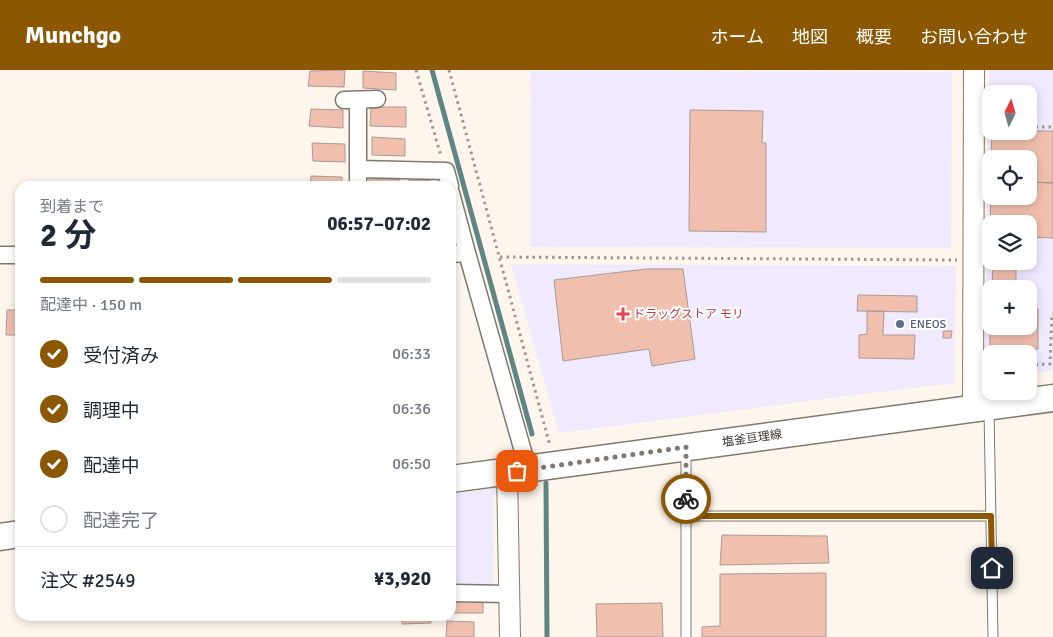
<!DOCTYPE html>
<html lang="ja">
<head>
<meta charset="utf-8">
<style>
	body { margin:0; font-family:Signika,"Noto Sans JP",sans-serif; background:#f6f6f7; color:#1f2937; height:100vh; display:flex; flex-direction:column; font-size:19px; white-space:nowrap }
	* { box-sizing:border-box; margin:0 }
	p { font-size:16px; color:#747a83 }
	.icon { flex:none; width:28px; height:28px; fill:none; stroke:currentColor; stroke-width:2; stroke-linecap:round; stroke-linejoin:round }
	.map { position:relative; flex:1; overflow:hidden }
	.side { position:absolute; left:15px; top:111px; width:441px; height:440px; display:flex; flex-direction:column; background:#fff; border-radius:15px; box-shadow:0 2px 8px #0003 }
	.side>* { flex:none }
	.needle { width:32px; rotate:5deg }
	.controls { position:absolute; left:982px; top:15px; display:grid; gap:10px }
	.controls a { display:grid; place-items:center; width:55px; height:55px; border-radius:10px; background:#fff; box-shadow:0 2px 8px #0003; font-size:25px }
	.pin { position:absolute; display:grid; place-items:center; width:42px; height:42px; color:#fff; margin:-21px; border-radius:10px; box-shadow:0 2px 8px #0006 }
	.courier { position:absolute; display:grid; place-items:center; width:50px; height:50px; margin:-25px; border:4px solid #8b5703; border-radius:50%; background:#fff; color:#222; box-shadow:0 1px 6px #0007 }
	.headline em { font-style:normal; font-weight:700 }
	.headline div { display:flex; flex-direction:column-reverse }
	.headline { display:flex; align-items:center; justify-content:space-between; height:85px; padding:0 25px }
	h1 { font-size:32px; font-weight:700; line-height:38px }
	.bar { display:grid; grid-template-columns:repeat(4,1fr); gap:8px 5px; align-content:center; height:60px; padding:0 25px }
	.bar i { height:6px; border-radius:4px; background:#e0e1e3 }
	.bar .current { background:#8b5703 }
	.bar p { grid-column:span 4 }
	.line { display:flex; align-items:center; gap:12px; padding:0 25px; border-top:1px solid #e0e1e3 }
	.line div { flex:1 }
	ol { padding:0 25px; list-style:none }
	li { display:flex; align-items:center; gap:15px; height:55px }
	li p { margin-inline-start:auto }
	li .icon { padding:5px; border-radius:50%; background:#8b5703; color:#fff; stroke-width:4 }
	li:last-child { color:#747a83 }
	li i { width:28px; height:28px; border:2px solid #e0e1e3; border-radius:50% }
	header { display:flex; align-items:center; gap:30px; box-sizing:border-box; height:70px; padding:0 25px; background:#8b5703; color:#fff }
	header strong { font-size:24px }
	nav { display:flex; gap:28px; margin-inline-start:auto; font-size:18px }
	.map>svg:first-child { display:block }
	.commercial { fill:#f1e9fe; fill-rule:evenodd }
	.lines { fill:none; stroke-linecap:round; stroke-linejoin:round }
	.stream { stroke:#5e8686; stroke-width:5 }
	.building { fill:#f0bfae; stroke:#aa9b95 }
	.service-casing { stroke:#82796e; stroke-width:11 }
	.minor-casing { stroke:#82796e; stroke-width:19 }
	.tertiary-casing { stroke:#82796e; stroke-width:22 }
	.primary-casing { stroke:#82796e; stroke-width:29 }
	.path { stroke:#9e9790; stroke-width:3; stroke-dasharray:2.5 4; stroke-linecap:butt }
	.service { stroke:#fff; stroke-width:9 }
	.minor { stroke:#fff; stroke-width:16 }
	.tertiary { stroke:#fff; stroke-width:20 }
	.primary { stroke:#fff; stroke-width:26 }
	.done { stroke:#7f7972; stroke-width:5; stroke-dasharray:0 9 }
	.route { stroke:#8b5703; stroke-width:6 }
	.health-dot { fill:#e0444e; stroke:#fff; stroke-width:2 }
	.service-dot { fill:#5c6f8a; stroke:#fff; stroke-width:2 }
	.labels { text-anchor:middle; stroke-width:4; stroke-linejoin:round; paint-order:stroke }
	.health-label { font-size:12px; fill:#be3a42; stroke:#fff; text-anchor:start }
	.service-label { font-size:12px; fill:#4e5e75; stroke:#fff; text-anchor:start }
	.street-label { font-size:12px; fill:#3a3631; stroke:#fff }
</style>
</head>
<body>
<header>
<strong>Munchgo</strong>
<nav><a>ホーム</a><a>地図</a><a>概要</a><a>お問い合わせ</a></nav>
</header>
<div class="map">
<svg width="1053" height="567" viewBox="0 0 1053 567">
	<rect width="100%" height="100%" fill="#fef5ec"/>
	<path class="commercial" d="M989,0H1053V301L1029,304V284H991L990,309L985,294ZM991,24H1029V61H991ZM991,89H1029V126H991ZM991,154H1029V191H991ZM991,219H1029V256H991Z
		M531,1L952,2L951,178L530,177Z
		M511,194L956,196L954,313L847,326L559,363Z
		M494,418L493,518H451V424Z"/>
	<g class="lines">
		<path class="stream" d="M432,0L532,364
			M546,413L547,567"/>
	</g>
	<path class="building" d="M345,0L344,17L308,16L310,1Z
		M363,1L396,3V20L363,18Z
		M371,37H406V57L370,56Z
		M311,39L343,40V58L309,56Z
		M690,40L763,41L762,73H766V162L689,161Z
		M992,61H1053V113L1029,112V89H991Z
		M372,67L405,69V86L372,85Z
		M312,73L345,74V92L313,91Z
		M311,106L342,107V116H310Z
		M369,109H399V116H369Z
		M409,110H430V116H409Z
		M991,112V126H1029V112L1053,113V168L1029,167V154H991L990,167Z
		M993,191H1016V219H992Z
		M646,199H683L695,289L652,296L649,279L563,291L554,210Z
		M858,225L917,226V242L857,241Z
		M990,239H991V256H1029V239H1038V279H990Z
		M7,240H20V265H6Z
		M867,241H884L883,265H915L914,289L859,288V265L867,264Z
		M943,261H952L951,268H943Z
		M722,465L827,466L829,493L720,495Z
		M826,503V567H702V557L720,556V504Z
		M451,531L483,532V543H451Z
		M662,533L663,567H597L596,534Z
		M402,546H431V553L402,554Z
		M447,551L474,552V567H446Z"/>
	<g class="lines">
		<g class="service-casing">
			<path id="service" d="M989,339L993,567
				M686,446H991
				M686,567V380"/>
		</g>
		<g class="minor-casing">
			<path id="minor" d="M344,30L377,29
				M358,99L446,101L450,116
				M358,116V30
				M451,123L467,183L528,399
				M451,184L467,183
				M0,185H20
				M451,523L509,524"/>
		</g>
		<g class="tertiary-casing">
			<path id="tertiary" d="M973,338L974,0
				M507,402L510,567"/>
		</g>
		<g class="primary-casing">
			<path id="primary" d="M451,409L1053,328
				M0,467L20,464"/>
		</g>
		<path class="path" d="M416,0L441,86
			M449,0L550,376
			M1029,57H1053
			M500,187L957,190
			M1029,295L1050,294L1052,244H1053
			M1032,295V279"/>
		<use href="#service" class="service"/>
		<use href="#minor" class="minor"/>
		<use href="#tertiary" class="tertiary"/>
		<use href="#primary" class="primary"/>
	</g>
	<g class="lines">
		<path class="done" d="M517,401L686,377V429"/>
		<path class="route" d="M686,429V446H991L992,498"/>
	</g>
	<path class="health-dot" d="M620.5 236.5h5v5h5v5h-5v5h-5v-5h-5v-5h5z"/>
	<circle class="service-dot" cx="900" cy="254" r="5"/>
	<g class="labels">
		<g class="health-label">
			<text x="633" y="248">ドラッグストア モリ</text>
		</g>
		<g class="service-label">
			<text x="910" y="258">ENEOS</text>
		</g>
		<g class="street-label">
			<text transform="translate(752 368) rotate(-8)" y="4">塩釜亘理線</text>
		</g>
	</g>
</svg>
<div class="controls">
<a><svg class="needle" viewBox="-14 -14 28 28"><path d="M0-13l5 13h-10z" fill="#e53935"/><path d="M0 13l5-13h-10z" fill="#747a83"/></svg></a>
<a><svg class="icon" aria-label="locate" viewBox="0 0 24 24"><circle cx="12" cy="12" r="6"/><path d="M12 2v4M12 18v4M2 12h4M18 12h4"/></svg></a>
<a><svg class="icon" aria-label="layers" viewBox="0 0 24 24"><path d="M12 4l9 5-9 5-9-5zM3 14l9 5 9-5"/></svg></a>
<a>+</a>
<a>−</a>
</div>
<div class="pin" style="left:517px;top:401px;background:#ea580c"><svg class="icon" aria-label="bag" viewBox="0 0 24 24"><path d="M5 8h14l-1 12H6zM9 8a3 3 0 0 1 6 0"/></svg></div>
<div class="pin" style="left:992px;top:498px;background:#1f2937"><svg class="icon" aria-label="home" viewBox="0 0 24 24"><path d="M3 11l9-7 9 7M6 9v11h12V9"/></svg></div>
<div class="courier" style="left:686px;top:429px"><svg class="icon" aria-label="bike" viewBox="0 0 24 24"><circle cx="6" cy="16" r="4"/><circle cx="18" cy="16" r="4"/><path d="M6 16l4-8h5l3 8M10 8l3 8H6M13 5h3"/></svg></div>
<section class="side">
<div class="headline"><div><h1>2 分</h1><p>到着まで</p></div><em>06:57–07:02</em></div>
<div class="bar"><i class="current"></i><i class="current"></i><i class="current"></i><i></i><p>配達中 · 150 m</p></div>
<ol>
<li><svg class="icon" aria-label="check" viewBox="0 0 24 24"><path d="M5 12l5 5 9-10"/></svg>受付済み<p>06:33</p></li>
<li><svg class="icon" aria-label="check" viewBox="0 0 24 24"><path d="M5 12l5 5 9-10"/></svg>調理中<p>06:36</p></li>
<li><svg class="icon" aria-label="check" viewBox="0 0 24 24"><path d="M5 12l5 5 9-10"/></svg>配達中<p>06:50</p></li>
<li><i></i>配達完了</li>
</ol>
<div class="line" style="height:65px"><div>注文 #2549</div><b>¥3,920</b></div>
</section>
</div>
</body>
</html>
